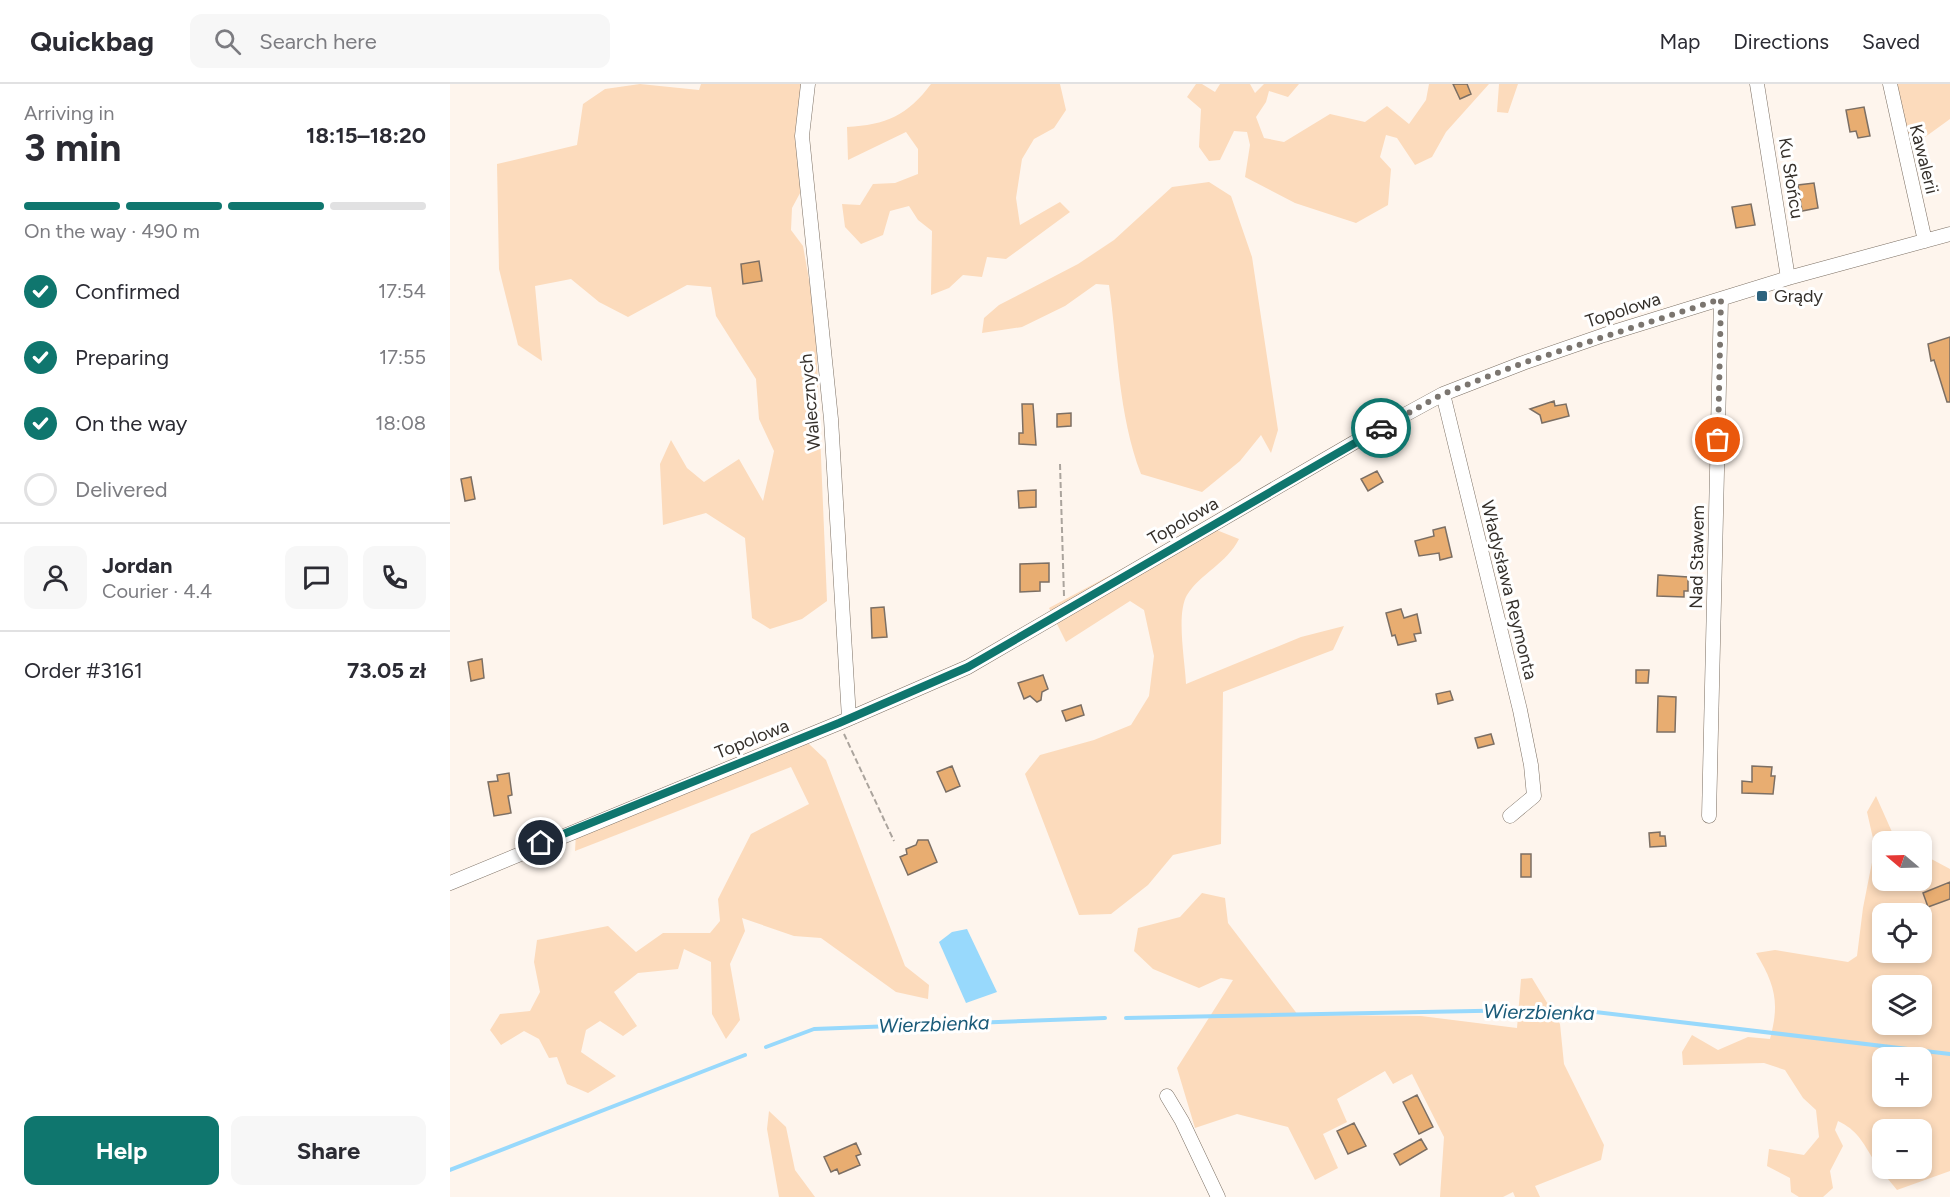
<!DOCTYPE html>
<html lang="en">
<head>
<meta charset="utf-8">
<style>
	body { margin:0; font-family:Figtree,sans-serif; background:#f7f7f7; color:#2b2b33; height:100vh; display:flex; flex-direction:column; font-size:22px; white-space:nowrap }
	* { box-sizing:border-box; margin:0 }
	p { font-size:20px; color:#7c7c81 }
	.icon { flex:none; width:33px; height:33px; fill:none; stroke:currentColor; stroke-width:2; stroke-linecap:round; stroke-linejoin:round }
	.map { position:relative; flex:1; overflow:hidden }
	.sheet { display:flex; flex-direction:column; background:#fff; width:450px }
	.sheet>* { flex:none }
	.needle { width:39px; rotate:289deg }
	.buttons { position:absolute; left:1422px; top:747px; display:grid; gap:12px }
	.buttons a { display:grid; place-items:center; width:60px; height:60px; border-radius:12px; background:#fff; box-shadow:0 3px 9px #0003; font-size:30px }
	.pin { position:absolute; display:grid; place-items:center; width:51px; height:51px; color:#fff; margin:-26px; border:3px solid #fff; border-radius:50%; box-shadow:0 2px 6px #0007 }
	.courier { position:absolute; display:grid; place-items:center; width:60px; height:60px; margin:-30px; border:4px solid #0f766e; border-radius:50%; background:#fff; color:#222; box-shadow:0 2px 8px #0007 }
	.headline em { font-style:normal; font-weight:700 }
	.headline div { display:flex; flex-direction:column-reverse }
	.headline { display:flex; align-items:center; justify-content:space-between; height:102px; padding:0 24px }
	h1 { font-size:39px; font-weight:700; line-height:45px }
	.bar { display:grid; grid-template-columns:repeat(4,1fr); gap:9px 6px; align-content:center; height:72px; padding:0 24px }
	.bar i { height:8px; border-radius:4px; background:#e1e1e2 }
	.bar .active { background:#0f766e }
	.bar p { grid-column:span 4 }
	.line { display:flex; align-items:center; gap:15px; padding:0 24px; border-top:2px solid #e1e1e2 }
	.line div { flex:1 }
	.round { display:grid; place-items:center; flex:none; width:63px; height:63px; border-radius:12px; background:#f7f7f7 }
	ol { padding:0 24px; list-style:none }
	li { display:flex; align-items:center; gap:18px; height:66px }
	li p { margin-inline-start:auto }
	li .icon { padding:6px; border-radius:50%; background:#0f766e; color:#fff; stroke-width:4 }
	li:last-child { color:#7c7c81 }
	li i { width:33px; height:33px; border:3px solid #e1e1e2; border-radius:50% }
	.cta { display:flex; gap:12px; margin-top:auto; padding:12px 24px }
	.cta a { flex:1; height:69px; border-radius:12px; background:#0f766e; color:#fff; font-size:24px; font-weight:700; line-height:69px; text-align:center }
	.cta a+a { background:#f7f7f7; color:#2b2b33 }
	header { display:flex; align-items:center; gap:36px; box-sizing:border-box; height:84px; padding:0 30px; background:#fff; border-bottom:2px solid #e1e1e2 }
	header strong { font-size:28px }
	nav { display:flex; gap:33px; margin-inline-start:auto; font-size:21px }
	.search { width:420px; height:54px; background:#f7f7f7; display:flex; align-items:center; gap:15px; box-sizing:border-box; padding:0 21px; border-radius:12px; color:#7c7c81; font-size:22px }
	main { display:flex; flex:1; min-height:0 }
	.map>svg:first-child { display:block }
	.green { fill:#fcdbbc; fill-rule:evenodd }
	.water { fill:#98d9fc }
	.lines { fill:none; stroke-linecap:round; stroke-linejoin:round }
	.stream { stroke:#98d9fc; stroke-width:4 }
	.building { fill:#e8ad71; stroke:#7c6f64; stroke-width:1.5 }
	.minor-casing { stroke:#7c7064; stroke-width:15 }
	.path { stroke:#aba49d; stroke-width:2; stroke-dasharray:6 3; stroke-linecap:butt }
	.minor { stroke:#fff; stroke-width:14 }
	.done { stroke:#7b756f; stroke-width:6; stroke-dasharray:0 10.8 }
	.route { stroke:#0f766e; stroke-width:8 }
	.poi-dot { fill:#2c627d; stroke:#fff; stroke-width:2 }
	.labels { text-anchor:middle; stroke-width:6; stroke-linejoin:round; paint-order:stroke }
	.street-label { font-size:18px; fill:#35302b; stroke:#fff }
	.poi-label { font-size:18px; fill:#35302b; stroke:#fff; text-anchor:start }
	.water-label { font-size:20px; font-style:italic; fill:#195a78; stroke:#fff }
</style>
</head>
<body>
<header>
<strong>Quickbag</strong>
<div class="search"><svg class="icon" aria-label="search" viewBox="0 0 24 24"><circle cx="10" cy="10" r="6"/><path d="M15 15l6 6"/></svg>Search here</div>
<nav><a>Map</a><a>Directions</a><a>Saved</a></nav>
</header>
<main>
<section class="sheet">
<div class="headline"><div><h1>3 min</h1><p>Arriving in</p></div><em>18:15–18:20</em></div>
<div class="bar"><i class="active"></i><i class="active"></i><i class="active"></i><i></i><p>On the way · 490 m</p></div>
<ol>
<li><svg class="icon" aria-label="check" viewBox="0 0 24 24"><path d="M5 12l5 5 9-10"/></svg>Confirmed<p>17:54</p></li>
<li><svg class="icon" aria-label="check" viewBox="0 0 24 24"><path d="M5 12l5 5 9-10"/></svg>Preparing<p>17:55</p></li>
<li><svg class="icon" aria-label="check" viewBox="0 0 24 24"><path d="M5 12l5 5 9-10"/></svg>On the way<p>18:08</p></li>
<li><i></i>Delivered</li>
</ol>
<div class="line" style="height:108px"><a class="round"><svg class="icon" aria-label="person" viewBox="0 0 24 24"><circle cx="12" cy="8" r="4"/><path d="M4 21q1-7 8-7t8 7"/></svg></a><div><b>Jordan</b><p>Courier · 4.4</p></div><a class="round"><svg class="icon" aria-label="chat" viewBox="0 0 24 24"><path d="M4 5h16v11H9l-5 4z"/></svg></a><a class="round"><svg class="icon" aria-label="phone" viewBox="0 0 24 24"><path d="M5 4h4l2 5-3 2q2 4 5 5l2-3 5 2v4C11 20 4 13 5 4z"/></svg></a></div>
<div class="line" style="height:78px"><div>Order #3161</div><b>73.05 zł</b></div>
<div class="cta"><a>Help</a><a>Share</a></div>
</section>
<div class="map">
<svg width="1500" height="1113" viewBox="0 0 1500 1113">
	<rect width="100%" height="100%" fill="#fef5ed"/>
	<path class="green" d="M190,0L249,6L251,0H351L347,43L356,98L342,124L341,146L353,162L365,229L377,517L352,535L320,545L302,534L295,454L256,429L213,441L210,380L221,356L237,384L254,398L289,375L313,417L324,367L309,335L306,295L266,232L261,203L237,201L178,233L149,218L121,195L85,202L92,277L68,261L49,185L47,80L127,61L133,20L155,5Z
		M481,0H610L616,26L604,44L584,55L572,75L566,114L570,141L610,118L620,128L556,175L537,173L532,193L513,191L499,204L481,211L482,147L468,136L459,122L440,127L433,151L411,160L395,143L392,120L410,121L423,100L445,99L468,90V65L456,48L398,76L397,43C436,41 458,31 481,0Z
		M746,0H752L765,8L770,0H800L805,9L814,0H849L838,13L819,7L816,18L806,33L814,54L834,58L880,30L915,38L937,22L959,40L976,16L979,0H1039L996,48L982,73L965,81L947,54L936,51L930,73L941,85L938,121L906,139L845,119L795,93L800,61L797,48L784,47L770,76L759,77L749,63L751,25L737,13Z
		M1049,0H1068L1058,29L1047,28Z
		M1437,0H1500V35L1471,56L1451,46Z
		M759,98L781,112L802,173L828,346L821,369L811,351L790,377L752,408L691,390C668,330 668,264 659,201L646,200L615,222L572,243L532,249L534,234L549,221L628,180L664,156L722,103Z
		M754,441L789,455C777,479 750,490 737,511C726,530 735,577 736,600L851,553L894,542L883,566L773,608L771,760L723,771L698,801L661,830L629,831L575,690L590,671L644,656L681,641L699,612L704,572L694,526L680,517L616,558L599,524Z
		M358,659L376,676L455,882L479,901L478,915L446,908L371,854L344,852L292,834L295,847L280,880L290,936L276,955L262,930L261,878L234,865L228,885L188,889L164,908L187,942L173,952L150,937L136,946L131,968L166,992L138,1009L117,1000L107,973L99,974L89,955L74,947L51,961L40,946L50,930L80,927L90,908L84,878L87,856L158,842L186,868L213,849H260L270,837L268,815L301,750L359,720L341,683L125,767L126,750Z
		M1426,712L1446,757L1432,758V796H1472V770L1500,785V1087L1447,1106C1439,1096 1430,1086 1423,1075C1413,1058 1407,1046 1388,1037L1385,1046L1393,1062L1380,1087L1383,1104L1373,1113H1349L1341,1108L1340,1094L1317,1082L1319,1065L1354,1071L1369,1053L1366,1026L1353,1014L1335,986L1314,979L1233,981L1232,968L1242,951L1268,966L1298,953L1320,955C1330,918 1325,901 1306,869L1325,866L1398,878L1407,872L1413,824L1425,763L1417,728ZM1432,830H1472V868H1432ZM1432,902H1472V940H1432ZM1432,974H1472V1012H1432ZM1432,1046H1472V1084H1432Z
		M752,809L775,814L778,839L848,931L971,932L1067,944L1071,895L1082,894L1110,940L1114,980L1154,1061L1151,1076L1085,1102L1090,1113H1065L1063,1108L1053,1113H990L994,1053L962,990L943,1000L935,987L887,1015L897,1038L873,1050L888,1084L865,1096L838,1043L787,1030L745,1044L727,984L783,896L771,894L749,904L703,885L684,867L688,844L730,833Z
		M319,1027L336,1043L345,1086L365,1113H329L317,1045Z"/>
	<path class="water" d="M517,845L547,908L516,919L489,858L502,848Z"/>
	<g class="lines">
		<path class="stream" d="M676,934L1120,925L1500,970
			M316,963L364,945L655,934
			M0,1086L295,971"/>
	</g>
	<path class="building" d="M1003,0H1017L1021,10L1010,15Z
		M1414,23L1420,52L1408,54L1406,47L1400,48L1396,26Z
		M1364,99L1368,124L1352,127L1348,101Z
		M1301,120L1305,141L1286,144L1282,123Z
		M309,177L312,197L293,200L291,180Z
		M1500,253V318H1497L1484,276L1481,277L1478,260Z
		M1104,317L1105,322L1116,320L1119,332L1092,339L1090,331L1080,325Z
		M572,320H583L586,361L569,360V349H573Z
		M621,329V342L607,343V330Z
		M927,387L933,398L918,407L911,395Z
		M21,393L25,415L15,417L11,395Z
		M586,406V423L569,424L568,407Z
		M995,443L1002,473L990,476L989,469L969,472L965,457L984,452L983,446Z
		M599,479V498H590V507L570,508V480Z
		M1208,491L1238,493V507H1234V513L1207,512Z
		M434,523L437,553L422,554L421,524Z
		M951,525L954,534L967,530L971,549L964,550L966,557L948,561L945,551L942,552L936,529Z
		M32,575L34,594L21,597L18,578Z
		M1186,586H1199L1198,599H1186Z
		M593,591L598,605L592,608L591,616L587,618L580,612L574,615L568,599Z
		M1000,607L1003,616L988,620L986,610Z
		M1208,612L1226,613L1225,648H1207Z
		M631,621L634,631L616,637L612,627Z
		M1041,650L1044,660L1028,664L1025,654Z
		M502,682L510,702L496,708L487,688Z
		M1302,682L1322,683L1321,692H1325L1323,710L1292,709V697L1302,698Z
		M59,689L62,711L58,712L61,729L44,732L38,698L48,697L47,691Z
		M1210,748V752H1215L1216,762L1200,763L1199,749Z
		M468,756H478L487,778L458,791L450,773L457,770L456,765L466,761Z
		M1071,770H1081V793H1071Z
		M1500,798V815L1478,823L1473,809Z
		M967,1011L983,1043L969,1050L953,1018Z
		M904,1039L916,1062L898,1070L887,1047Z
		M971,1055L977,1065L950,1081L944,1070Z
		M406,1059L411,1070L406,1072L410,1081L389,1090L387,1085L381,1088L374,1073Z"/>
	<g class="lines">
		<g class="minor-casing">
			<path id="minor" d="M358,0L352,52L381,335L399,634
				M1307,0L1338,194
				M1440,0L1475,157
				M993,310L1070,626L1081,681L1084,712L1060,732
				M1259,732L1271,215
				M0,799L389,639L518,583L905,358L993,310L1073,279L1154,251L1338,194L1500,150
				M717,1012L732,1037L768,1113"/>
		</g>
		<path class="path" d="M610,380L614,512
			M394,650L444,757"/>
		<use href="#minor" class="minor"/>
	</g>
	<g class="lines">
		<path class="done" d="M931,344L993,310L1073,279L1271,215L1268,356"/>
		<path class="route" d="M91,759L389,639L518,583L931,344"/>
	</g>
	<rect class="poi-dot" x="1306" y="206" width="12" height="12" rx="3"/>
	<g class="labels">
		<g class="street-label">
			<text transform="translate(1474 75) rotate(76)" y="6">Kawalerii</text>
			<text transform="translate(1341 94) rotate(81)" y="6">Ku Słońcu</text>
			<text transform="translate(1173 226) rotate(-18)" y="6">Topolowa</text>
			<text transform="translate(360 318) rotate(-95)" y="6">Walecznych</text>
			<text transform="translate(733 437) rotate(-30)" y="6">Topolowa</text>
			<text transform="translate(1247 473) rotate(-89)" y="6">Nad Stawem</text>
			<text transform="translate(1059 506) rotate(76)" y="6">Władysława Reymonta</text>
			<text transform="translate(302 655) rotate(-22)" y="6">Topolowa</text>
		</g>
		<g class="poi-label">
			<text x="1324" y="218">Grądy</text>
		</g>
		<g class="water-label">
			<text transform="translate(1089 928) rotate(1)" y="7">Wierzbienka</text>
			<text transform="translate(484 940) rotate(-2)" y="7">Wierzbienka</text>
		</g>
	</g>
</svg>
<div class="buttons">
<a><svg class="needle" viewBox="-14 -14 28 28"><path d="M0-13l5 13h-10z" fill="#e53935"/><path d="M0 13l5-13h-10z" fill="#7c7c81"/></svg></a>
<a><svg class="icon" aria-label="locate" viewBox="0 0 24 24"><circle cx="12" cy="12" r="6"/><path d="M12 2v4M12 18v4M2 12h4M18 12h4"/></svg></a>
<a><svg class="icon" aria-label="layers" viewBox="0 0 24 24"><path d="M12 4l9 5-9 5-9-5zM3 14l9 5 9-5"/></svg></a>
<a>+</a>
<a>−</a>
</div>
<div class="pin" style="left:1268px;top:356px;background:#ea580c"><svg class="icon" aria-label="bag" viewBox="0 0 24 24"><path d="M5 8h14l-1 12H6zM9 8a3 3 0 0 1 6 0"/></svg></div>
<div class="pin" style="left:91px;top:759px;background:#1f2937"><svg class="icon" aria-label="home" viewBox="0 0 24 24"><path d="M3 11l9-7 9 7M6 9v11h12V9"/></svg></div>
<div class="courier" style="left:931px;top:344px"><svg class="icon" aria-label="car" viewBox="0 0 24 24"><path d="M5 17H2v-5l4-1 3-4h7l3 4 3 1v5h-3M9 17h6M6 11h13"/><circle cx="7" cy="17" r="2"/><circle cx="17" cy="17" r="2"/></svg></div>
</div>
</main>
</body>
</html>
